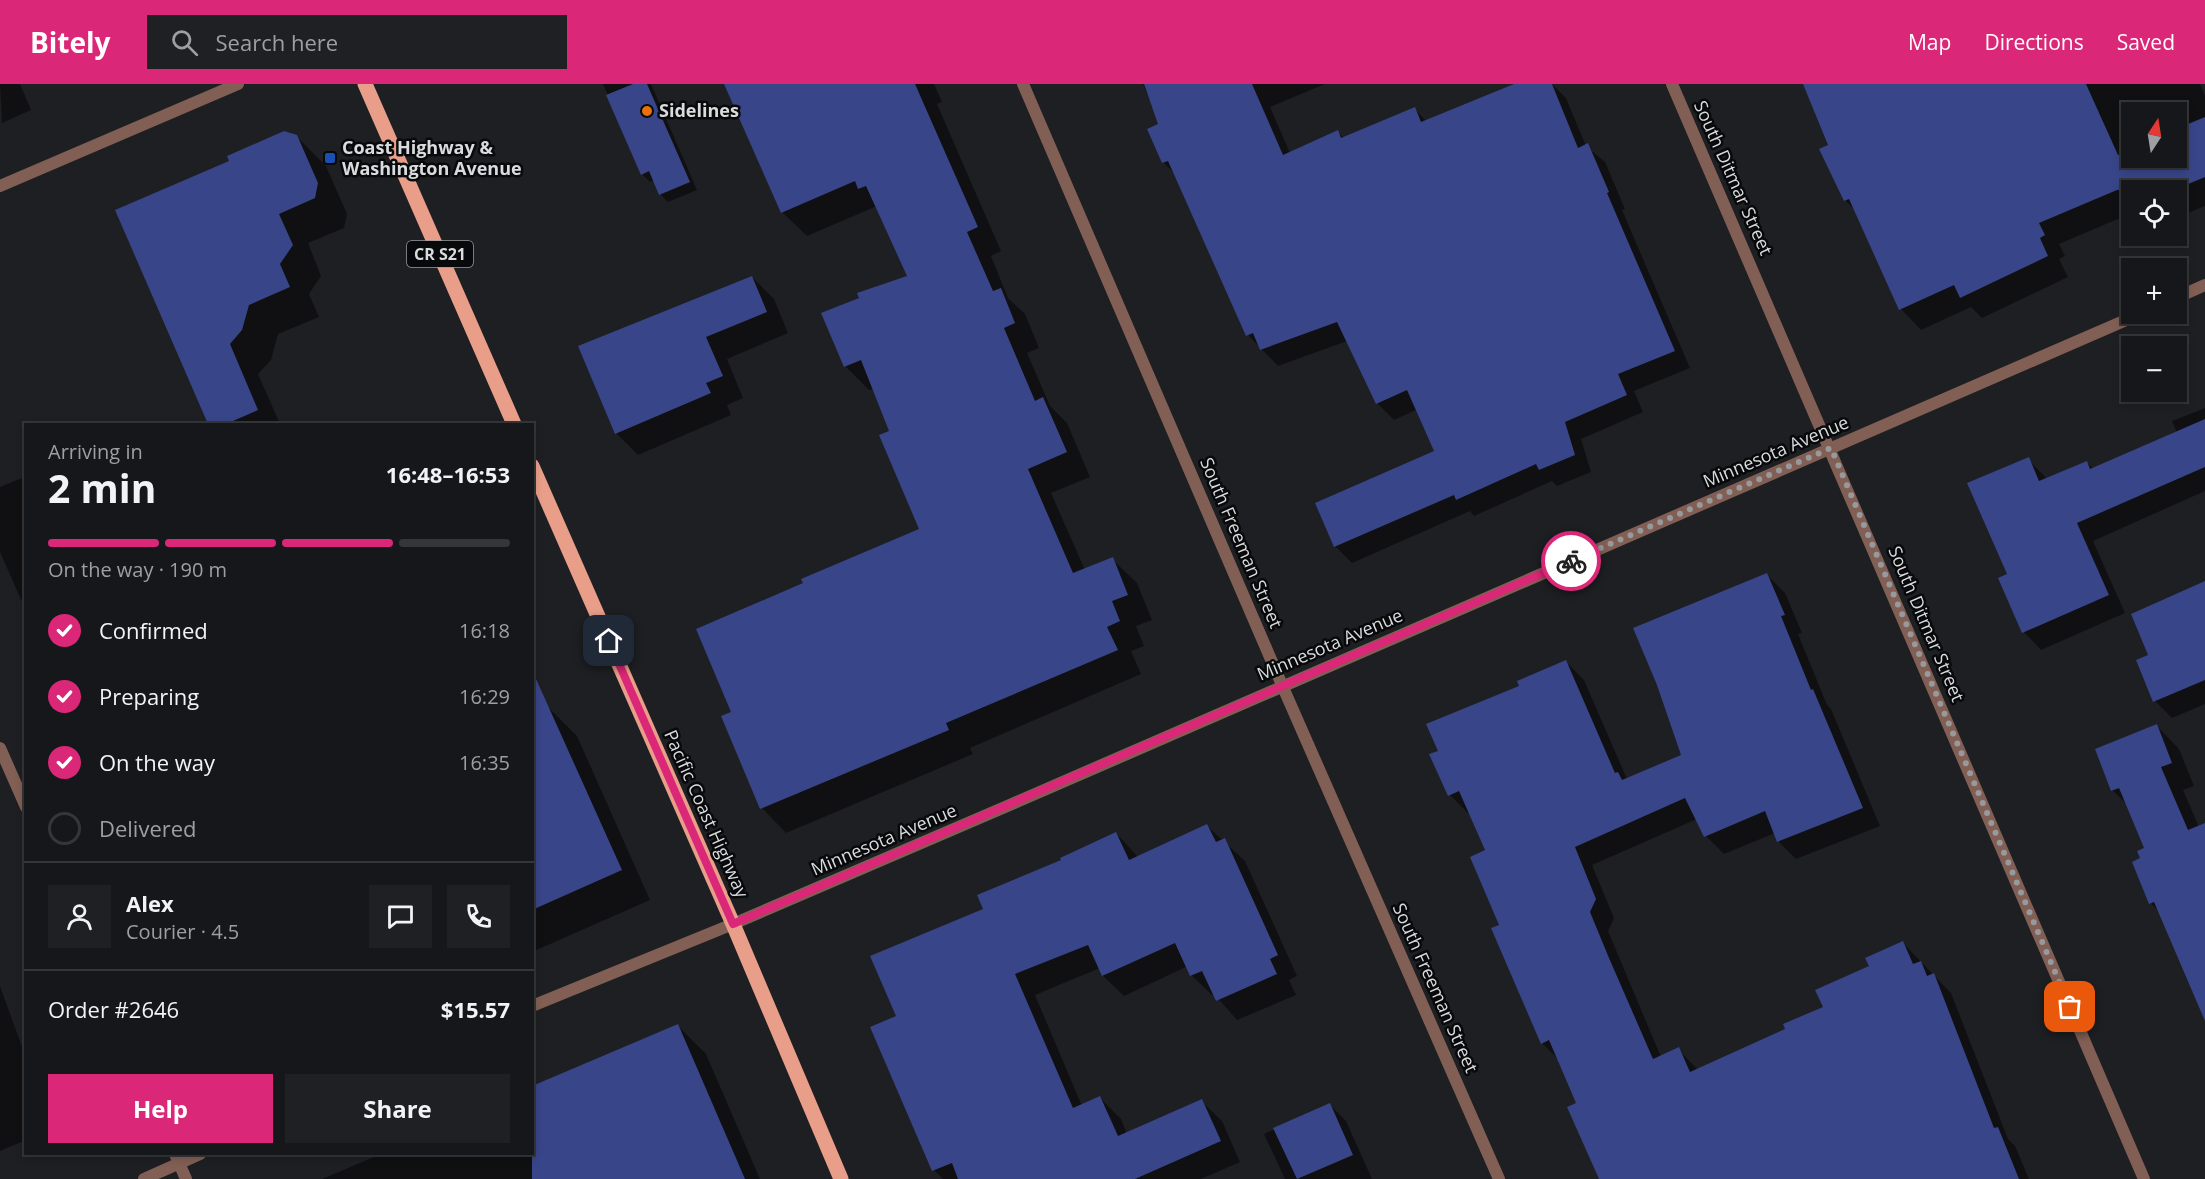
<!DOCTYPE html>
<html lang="en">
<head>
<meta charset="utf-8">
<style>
	body { margin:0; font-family:"Open Sans",sans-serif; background:#1f2023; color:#f1f3f6; height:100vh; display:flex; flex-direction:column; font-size:22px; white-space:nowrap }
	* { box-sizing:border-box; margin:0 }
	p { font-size:20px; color:#9e9fa2 }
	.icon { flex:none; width:33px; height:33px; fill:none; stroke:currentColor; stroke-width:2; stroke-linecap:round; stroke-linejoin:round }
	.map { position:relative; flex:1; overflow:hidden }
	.sheet { position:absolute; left:24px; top:339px; width:510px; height:732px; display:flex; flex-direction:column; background:#16171a; border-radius:0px; box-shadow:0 3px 9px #0003,0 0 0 2px #353639 }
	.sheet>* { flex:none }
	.needle { width:39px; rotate:12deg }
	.fabs { position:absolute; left:2121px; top:18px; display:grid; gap:12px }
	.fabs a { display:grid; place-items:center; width:66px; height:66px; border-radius:0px; background:#16171a; box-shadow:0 3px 9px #0003,0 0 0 2px #353639; font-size:30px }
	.pin { position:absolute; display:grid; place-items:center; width:51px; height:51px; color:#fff; margin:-26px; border-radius:12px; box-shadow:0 3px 9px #0006 }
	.courier { position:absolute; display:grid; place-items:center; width:60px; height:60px; margin:-30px; border:4px solid #db2777; border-radius:50%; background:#fff; color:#222; box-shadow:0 2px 8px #0007 }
	.overview em { font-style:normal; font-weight:700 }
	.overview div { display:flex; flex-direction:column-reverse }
	.overview { display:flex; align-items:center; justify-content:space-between; height:102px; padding:0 24px }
	h1 { font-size:39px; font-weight:700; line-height:45px }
	.bar { display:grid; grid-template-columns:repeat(4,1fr); gap:9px 6px; align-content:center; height:72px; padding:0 24px }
	.bar i { height:8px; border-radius:4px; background:#353639 }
	.bar .current { background:#db2777 }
	.bar p { grid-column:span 4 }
	.line { display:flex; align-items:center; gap:15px; padding:0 24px; border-top:2px solid #353639 }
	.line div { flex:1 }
	.round { display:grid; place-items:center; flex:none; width:63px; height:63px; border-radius:0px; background:#1f2023 }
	ol { padding:0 24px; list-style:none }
	li { display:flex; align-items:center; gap:18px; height:66px }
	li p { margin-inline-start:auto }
	li .icon { padding:6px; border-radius:50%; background:#db2777; color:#fff; stroke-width:4 }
	li:last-child { color:#9e9fa2 }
	li i { width:33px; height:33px; border:3px solid #353639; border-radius:50% }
	.button { display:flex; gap:12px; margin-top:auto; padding:12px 24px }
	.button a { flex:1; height:69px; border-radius:0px; background:#db2777; color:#fff; font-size:24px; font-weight:700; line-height:69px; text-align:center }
	.button a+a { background:#1f2023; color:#f1f3f6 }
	header { display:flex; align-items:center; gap:36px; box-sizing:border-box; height:84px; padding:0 30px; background:#db2777; color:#fff }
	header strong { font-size:28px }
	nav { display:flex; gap:33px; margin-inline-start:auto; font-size:21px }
	.search { width:420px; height:54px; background:#1f2023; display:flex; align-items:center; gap:15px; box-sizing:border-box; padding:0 21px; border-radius:0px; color:#9e9fa2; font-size:22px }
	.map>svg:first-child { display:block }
	.shadow { fill:#0007; fill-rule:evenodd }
	.building { fill:#384588 }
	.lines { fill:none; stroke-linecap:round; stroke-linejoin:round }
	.minor { stroke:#825f54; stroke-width:12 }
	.tertiary { stroke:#825f54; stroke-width:12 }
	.primary { stroke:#e99e89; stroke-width:15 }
	.done { stroke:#98999c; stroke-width:6; stroke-dasharray:0 10.8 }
	.route { stroke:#db2777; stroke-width:8 }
	.food-dot { fill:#e8710a; stroke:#08090a; stroke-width:2 }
	.transit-dot { fill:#1a4fb4; stroke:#08090a; stroke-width:2 }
	.labels { text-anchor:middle; stroke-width:5; stroke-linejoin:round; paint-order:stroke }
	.shield { fill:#08090a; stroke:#9b9c9e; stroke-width:1.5 }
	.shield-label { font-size:16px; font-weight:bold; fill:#dadbdd }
	.poi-label { font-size:18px; font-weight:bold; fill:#dadbdd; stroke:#08090a; text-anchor:start }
	.street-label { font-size:18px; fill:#dadbdd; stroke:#08090a }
</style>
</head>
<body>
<header>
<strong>Bitely</strong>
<div class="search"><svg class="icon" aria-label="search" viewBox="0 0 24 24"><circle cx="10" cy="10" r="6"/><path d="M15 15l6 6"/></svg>Search here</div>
<nav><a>Map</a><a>Directions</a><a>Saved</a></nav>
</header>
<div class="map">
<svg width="2205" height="1095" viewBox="0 0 2205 1095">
	<rect width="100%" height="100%" fill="#1e1f22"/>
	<path class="shadow" d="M0,0H20L31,26L2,39Z
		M603,0H651L697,106L668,118L660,110L654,96L650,98L642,90Z
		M726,0H934L942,18L937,20L1001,167L991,172L1008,214L1025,230L1039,264L1027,269L1050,322L1067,339L1090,393L1051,409L1085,486L1112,475L1137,499L1152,536L1136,542L1144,562L1131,567L1141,590L970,664L973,670L786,749L762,724L733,629L804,500L921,446L891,348L874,305L869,306L845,282L909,193L877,122L807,152L782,128Z
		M1143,0H1325L1270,23L1290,69L1337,48L1344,54L1415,25L1427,38L1518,0H1552L1566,14L1586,62L1605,78L1625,125L1622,126L1690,284L1634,307L1643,328L1581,355L1591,388L1557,402L1552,397L1474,432L1470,427L1352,479L1335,462L1436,368L1418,325L1394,336L1378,320L1347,257L1278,282L1248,251L1176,91L1163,78L1160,41Z
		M1805,0H2200L2205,12V122L2176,134V106H2132V129L2059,160L2065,172L2059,175L2068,193L1982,234L1971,223L1921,246L1901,225L1856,127L1845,116L1830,62ZM2132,28H2176V74H2132Z
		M296,52L326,82L347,130L344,144L308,159L321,192L309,210L319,233L278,250L271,276L258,290L280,340H209L117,127Z
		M752,193L774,215L788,249L727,275L743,314L727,321L731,331L638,371L616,349Z
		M2205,324V407L2093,457L2125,529L2041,566L2024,548L2000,495L2009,491L2028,375L2047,395L2087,378L2093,385L2177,349L2172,337Z
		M22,394L26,397V527L0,468V403Z
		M1767,491L1785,509L1802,549L1798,550L1827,621L1831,625L1880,742L1796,775L1778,757L1775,749L1724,770L1706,752L1697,735L1592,781L1614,834L1608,847L1661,973L1678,965L1698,986L1787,946L1825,924L1903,859L1951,909L2008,1055L2015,1062L2029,1095H1599L1569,1024L1578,1020L1560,977L1542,959L1501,842L1487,767L1470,728L1468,729L1450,711L1440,667L1521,603L1566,578L1584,596L1627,695L1683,672Z
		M2205,499V620L2172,634L2155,617L2150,572Z
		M532,623H548L577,652L650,816L532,868Z
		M2157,642L2179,665L2194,702L2183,706L2199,743L2205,740V931L2160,829L2151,819L2142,775L2146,765L2128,721L2112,706Z
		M1207,742L1245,777L1297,892L1289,896L1296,911L1237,936L1214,910L1212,911L1191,891L1188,882L1124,912L1103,892L1100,884L1035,911L1082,1022L1100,1014L1121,1035L1127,1050L1201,1017L1222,1037L1240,1078L1201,1095H943L934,1086L898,933L985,825L1063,777L1116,749L1138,773Z
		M0,902L26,974V1056L0,1067Z
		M678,942L706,970L760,1095H322L381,1070H532Z
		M1329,1020L1346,1037L1372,1095H1285L1264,1050Z"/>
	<path class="building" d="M633,0H647L690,98L659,111L649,87L641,91L606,11Z
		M724,0H915L978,143L967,148L993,207L1001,204L1015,239L1004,244L1035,317L1043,313L1067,368L1028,385L1073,489L1113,473L1128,511L1112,517L1120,537L1107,543L1118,566L946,639L949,646L760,725L721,632L731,628L696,545L803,499L801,495L919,445L879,351L889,347L861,276L844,283L821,229L859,214L857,209L907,192L866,102L858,105L855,97L781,129Z
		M1144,0H1252L1283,71L1338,46L1341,54L1415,23L1421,38L1514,0H1552L1578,64L1588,59L1609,108L1607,109L1675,267L1618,290L1627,311L1565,338L1575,371L1539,386L1536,380L1456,416L1454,411L1334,463L1315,419L1434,367L1407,306L1376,320L1337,238L1260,266L1253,249L1246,252L1168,77L1162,79L1147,45L1158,40Z
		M1803,0H2086L2118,71L2132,65V74H2176V45L2205,33V93L2174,106H2117L2039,139L2045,151L2040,154L2048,172L1960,214L1954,201L1899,226L1849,115L1844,117L1819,65L1828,61Z
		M284,47L297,51L318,99L315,114L279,130L293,161L280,180L290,203L249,221L242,246L230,260L258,326L226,340H208L115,126L229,77L227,72Z
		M752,192L767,228L706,253L723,292L706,299L711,309L615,350L578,262Z
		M2205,335V383L2077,439L2109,511L2022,549L1998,494L2007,490L1967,399L2029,373L2039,397L2087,377L2090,385Z
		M1767,489L1785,531L1781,532L1811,606L1813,605L1863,724L1777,758L1765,727L1704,753L1685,714L1575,763L1596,815L1590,828L1609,874L1653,975L1679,963L1690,988L1785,945L1783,940L1823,923L1815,906L1869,882L1865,874L1903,857L1913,880L1921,877L1927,892L1934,889L1994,1044L1998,1043L2019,1095H1599L1567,1023L1576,1019L1549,956L1541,960L1491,844L1499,841L1470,773L1485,766L1459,707L1448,712L1429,670L1438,667L1426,640L1519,602L1517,597L1566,576L1615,689L1618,688L1622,696L1681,671L1657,601L1633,544Z
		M2205,497V596L2153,618L2136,576L2148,571L2131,530Z
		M532,586L622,786L532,826Z
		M2157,640L2172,679L2161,683L2188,746L2205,739V937L2154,818L2149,820L2132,778L2140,774L2137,767L2144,764L2119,704L2111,707L2095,665Z
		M1207,740L1216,758L1225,754L1278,871L1270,875L1277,890L1216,917L1202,887L1190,892L1175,859L1102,892L1088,861L1015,890L1073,1024L1100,1012L1118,1052L1202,1015L1221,1057L1135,1095H958L952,1079L932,1087L870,943L896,932L870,872L983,825L977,811L1061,776L1060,774L1116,748L1129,776Z
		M678,940L745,1095H532V1002Z
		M1330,1019L1353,1071L1297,1095L1273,1044Z"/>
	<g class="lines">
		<path class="minor" d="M1023,0L1282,601L1499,1095
			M0,102L238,0
			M2176,214L2205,201
			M532,922L733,840L1012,720L2140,230
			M144,1095L200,1070"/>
		<path class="tertiary" d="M1672,0L2144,1095
			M0,664L26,723
			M175,1070L186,1095"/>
		<path class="primary" d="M365,0L514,340
			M532,382L733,840L841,1095"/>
	</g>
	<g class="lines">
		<path class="done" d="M1571,477L1831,364L2070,923"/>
		<path class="route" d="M609,557L733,840L1571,477"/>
	</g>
	<circle class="food-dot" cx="647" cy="27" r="6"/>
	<rect class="transit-dot" x="324" y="68" width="12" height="12" rx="3"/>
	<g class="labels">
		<rect class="shield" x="407" y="157" width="66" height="26" rx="4.5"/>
		<g class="shield-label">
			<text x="440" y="176">CR S21</text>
		</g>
		<g class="poi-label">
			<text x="659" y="33">Sidelines</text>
			<text x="342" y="70">Coast Highway &amp;<tspan x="342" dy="21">Washington Avenue</tspan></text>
		</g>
		<g class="street-label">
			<text transform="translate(1733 94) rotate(66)" y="6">South Ditmar Street</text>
			<text transform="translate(1776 368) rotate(-23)" y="6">Minnesota Avenue</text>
			<text transform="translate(1241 459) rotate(67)" y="6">South Freeman Street</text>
			<text transform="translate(1926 540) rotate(67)" y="6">South Ditmar Street</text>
			<text transform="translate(1330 561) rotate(-23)" y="6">Minnesota Avenue</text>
			<text transform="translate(706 730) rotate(66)" y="6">Pacific Coast Highway</text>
			<text transform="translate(884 756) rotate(-23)" y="6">Minnesota Avenue</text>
			<text transform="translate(1435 904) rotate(66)" y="6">South Freeman Street</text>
		</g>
	</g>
</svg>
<div class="fabs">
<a><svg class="needle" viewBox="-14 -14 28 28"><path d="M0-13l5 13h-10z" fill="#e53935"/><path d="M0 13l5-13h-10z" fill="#9e9fa2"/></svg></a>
<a><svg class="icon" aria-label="locate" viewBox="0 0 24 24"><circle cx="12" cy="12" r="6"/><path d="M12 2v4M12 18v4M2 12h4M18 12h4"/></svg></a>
<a>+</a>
<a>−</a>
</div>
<div class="pin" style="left:2070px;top:923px;background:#ea580c"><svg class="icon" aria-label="bag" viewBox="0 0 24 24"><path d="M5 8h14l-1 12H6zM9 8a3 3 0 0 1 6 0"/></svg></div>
<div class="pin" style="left:609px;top:557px;background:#1f2937"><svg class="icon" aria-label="home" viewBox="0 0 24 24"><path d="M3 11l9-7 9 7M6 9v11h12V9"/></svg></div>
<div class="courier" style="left:1571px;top:477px"><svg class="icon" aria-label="bike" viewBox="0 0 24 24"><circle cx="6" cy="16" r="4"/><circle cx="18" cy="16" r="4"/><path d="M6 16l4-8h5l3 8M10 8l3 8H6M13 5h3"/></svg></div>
<section class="sheet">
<div class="overview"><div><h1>2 min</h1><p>Arriving in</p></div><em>16:48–16:53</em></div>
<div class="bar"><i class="current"></i><i class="current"></i><i class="current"></i><i></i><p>On the way · 190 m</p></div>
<ol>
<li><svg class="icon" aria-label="check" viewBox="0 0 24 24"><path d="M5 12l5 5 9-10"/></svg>Confirmed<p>16:18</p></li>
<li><svg class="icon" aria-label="check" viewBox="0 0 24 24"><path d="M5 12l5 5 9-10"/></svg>Preparing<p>16:29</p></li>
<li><svg class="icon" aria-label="check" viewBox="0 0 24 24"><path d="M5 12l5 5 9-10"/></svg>On the way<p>16:35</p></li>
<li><i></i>Delivered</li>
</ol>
<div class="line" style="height:108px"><a class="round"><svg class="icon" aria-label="person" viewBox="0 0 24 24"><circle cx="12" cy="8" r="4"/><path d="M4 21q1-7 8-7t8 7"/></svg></a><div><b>Alex</b><p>Courier · 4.5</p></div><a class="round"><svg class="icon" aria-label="chat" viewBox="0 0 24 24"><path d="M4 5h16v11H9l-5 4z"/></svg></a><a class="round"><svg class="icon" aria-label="phone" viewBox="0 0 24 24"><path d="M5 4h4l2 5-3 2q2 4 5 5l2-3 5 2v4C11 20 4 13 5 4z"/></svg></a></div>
<div class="line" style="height:78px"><div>Order #2646</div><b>$15.57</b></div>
<div class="button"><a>Help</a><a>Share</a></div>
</section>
</div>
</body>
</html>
